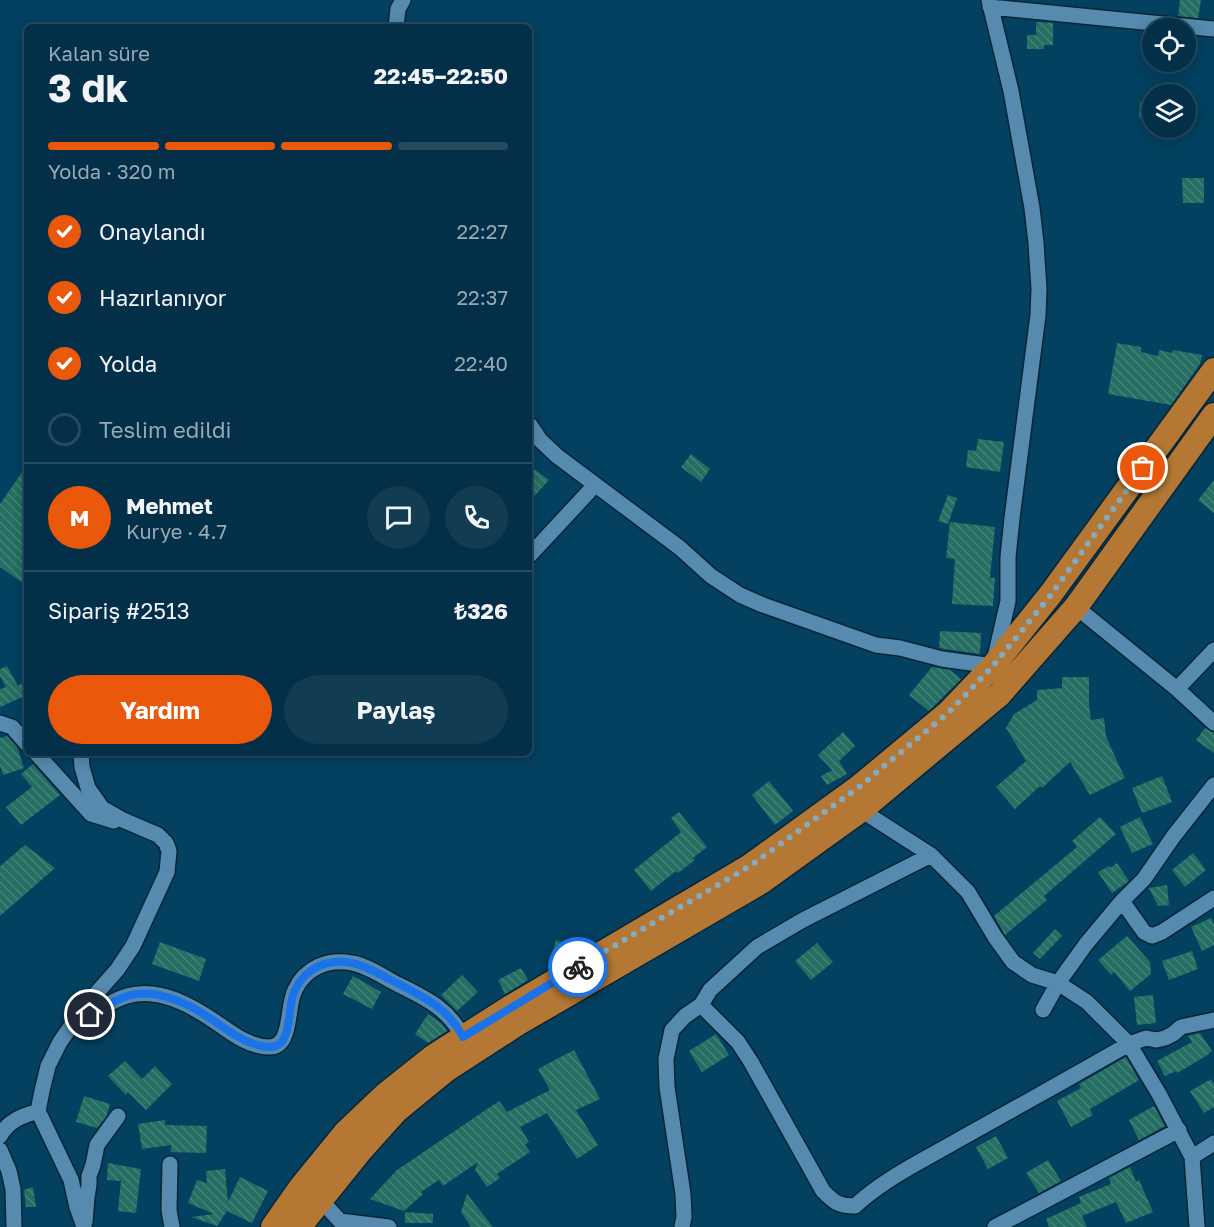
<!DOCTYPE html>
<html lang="tr">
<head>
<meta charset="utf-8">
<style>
	body { margin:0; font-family:"Golos Text",sans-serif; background:#113c52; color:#f1f3f6; height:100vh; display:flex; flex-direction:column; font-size:22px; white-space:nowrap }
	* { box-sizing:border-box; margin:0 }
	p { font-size:20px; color:#97a9b4 }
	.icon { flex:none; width:33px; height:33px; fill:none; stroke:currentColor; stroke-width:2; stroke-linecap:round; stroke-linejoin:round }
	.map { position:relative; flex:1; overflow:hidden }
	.side { position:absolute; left:24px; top:24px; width:508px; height:732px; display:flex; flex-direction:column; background:#033048; border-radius:9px; box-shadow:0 3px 15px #0003,0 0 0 2px #244b60 }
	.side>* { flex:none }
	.controls { position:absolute; left:1142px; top:18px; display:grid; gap:12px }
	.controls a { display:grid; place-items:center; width:54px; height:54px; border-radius:50%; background:#033048; box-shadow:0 3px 15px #0003,0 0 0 2px #244b60; font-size:30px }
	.pin { position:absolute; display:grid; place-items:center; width:51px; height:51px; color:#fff; margin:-26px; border:3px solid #fff; border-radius:50%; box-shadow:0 2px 6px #0007 }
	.courier { position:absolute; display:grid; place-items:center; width:60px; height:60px; margin:-30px; border:4px solid #1a73e8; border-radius:50%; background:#fff; color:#222; box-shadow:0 2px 8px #0007 }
	.overview em { font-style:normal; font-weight:700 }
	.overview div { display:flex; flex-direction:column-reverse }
	.overview { display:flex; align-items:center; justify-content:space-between; height:102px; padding:0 24px }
	h1 { font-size:39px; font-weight:700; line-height:45px }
	.bar { display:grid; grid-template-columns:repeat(4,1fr); gap:9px 6px; align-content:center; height:72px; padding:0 24px }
	.bar i { height:8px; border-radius:4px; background:#244b60 }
	.bar .active { background:#ea580c }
	.bar p { grid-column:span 4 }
	.line { display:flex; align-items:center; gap:15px; padding:0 24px; border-top:2px solid #244b60 }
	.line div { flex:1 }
	.round { display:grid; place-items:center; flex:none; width:63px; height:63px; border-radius:32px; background:#113c52 }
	ol { padding:0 24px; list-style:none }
	li { display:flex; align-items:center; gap:18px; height:66px }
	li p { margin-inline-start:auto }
	li .icon { padding:6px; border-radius:50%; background:#ea580c; color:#fff; stroke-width:4 }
	li:last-child { color:#97a9b4 }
	li i { width:33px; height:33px; border:3px solid #244b60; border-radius:50% }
	.cta { display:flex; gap:12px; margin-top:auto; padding:12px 24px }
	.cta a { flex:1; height:69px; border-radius:36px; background:#ea580c; color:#fff; font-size:24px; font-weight:700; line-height:69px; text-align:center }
	.cta a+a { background:#113c52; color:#f1f3f6 }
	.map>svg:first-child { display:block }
	.building { fill:url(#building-back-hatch) }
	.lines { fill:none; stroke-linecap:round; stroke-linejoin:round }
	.minor-casing { stroke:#092537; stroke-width:18 }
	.trunk-casing { stroke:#092537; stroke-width:27 }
	.minor { stroke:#568aae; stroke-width:15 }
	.trunk { stroke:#b47834; stroke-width:24 }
	.done { stroke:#85abc3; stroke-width:6; stroke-dasharray:0 10.8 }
	.route { stroke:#1a73e8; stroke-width:8 }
</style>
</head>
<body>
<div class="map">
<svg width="1214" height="1227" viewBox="0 0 1214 1227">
	<defs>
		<pattern id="building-back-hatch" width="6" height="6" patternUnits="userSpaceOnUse" patternTransform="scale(1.5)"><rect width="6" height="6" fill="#256e62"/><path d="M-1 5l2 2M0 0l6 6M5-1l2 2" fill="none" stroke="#438379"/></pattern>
	</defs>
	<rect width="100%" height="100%" fill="#044060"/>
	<path class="building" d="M1180,0H1201L1198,18L1178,16Z
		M1036,22L1053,23V45H1044V49H1027V35H1036Z
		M1140,102H1152V119L1139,118Z
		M1182,178H1204V203H1183Z
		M1117,343L1141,347V352L1158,356L1159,350L1172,353L1173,350L1202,355L1200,364L1171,405L1108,394Z
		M978,439L1004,442L1000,472L966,467L968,450L976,451Z
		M691,454L710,469L701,482L681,467Z
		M27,465V586L0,567V504Z
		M530,466L549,480L530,501Z
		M1214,480V513L1198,500Z
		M948,495L957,498L948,524L938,521Z
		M950,522L995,527L990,578H995L993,606L952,604L955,559L946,558Z
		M940,631L981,633L980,654L939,648Z
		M7,666L18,686L27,680V695L0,707V689L6,687L0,676V669Z
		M932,667L950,670L961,679L929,711L909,695Z
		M1062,677H1089V703L1091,720L1104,718L1106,736L1112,750L1125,778L1090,795L1070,762L1042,788L1040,786L1015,809L996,787L1026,761L1006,728L1014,714L1037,700V690L1062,688Z
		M1205,728L1214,733V753L1196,740Z
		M843,732L855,746L839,761L847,774L827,785L821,776L832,770L818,755Z
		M7,736L17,747L24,768L3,775L0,766V738Z
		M33,764L60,795L21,825L6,807L32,787L21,774Z
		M1162,776L1172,802L1142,813L1132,788Z
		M769,781L793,811L775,825L752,795Z
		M679,812L707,847L693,858L695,860L678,873L676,871L651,891L634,870L681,832L671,818Z
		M1100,817L1116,834L1044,896L1047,900L1005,935L994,916L1077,847L1072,841Z
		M1140,817L1153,844L1132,853L1120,827Z
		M25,845L55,868L0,916V866Z
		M1193,853L1206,870L1185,887L1172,870Z
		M1117,863L1129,881L1112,893L1098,872L1109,866L1110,868Z
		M1167,885L1169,905L1158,906L1149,888Z
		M1211,918L1214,924V945L1202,951L1191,927Z
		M1055,929L1062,936L1040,959L1033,953Z
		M1127,936L1150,962L1151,974L1130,991L1114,972L1111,975L1098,960Z
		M556,940L571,945L567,958L552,953Z
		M160,942L206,959L199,981L152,964Z
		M817,943L833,962L811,980L795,961Z
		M1192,951L1198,969L1169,980L1162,961Z
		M521,968L528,980L505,994L498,980Z
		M462,975L478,992L457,1011L441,995Z
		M353,976L381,992L372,1009L343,994Z
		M1153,995L1156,1023L1137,1025L1134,997Z
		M428,1014L442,1024L447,1031L428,1043L415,1034Z
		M1200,1033L1212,1051L1206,1056L1177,1073L1176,1071L1165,1076L1157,1061L1192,1042L1188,1036Z
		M716,1034L729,1055L702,1072L689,1051Z
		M574,1050L600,1099L576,1110L598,1145L577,1159L547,1113L520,1127L529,1142L525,1145L530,1152L497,1174L500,1178L487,1187L475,1170L478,1162L443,1186L439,1180L421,1192L423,1194L404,1211L370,1199L397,1170L499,1101L507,1112L550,1090L538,1069Z
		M1126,1057L1139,1080L1090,1109L1093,1115L1071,1127L1057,1101L1081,1088L1079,1084Z
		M125,1061L142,1079L155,1066L172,1084L146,1110L128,1092L126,1095L108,1076Z
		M1211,1079L1214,1084V1107L1204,1113L1190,1091Z
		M84,1096L110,1104L106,1117L97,1128L76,1122Z
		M1154,1106L1165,1126L1139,1140L1129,1120Z
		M165,1120V1125L207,1126L206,1153L171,1152V1145L142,1149L138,1124Z
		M996,1136L1008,1158L988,1169L976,1147Z
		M1048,1160L1061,1181L1039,1193L1026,1173Z
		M108,1163L141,1169L136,1213L118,1211L121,1181L107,1180Z
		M1130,1167L1136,1182L1139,1180L1153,1212L1126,1223L1116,1202L1082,1216L1087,1227H1049L1046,1219L1081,1203L1079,1197L1111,1184L1109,1178Z
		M225,1169L228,1202L240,1177L268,1191L252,1223L227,1211L217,1226L191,1217L214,1214L188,1203L197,1180L207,1183L206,1171Z
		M33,1187L36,1207H26L24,1190Z
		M467,1194L493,1227H471L461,1212Z
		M405,1212L433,1214V1223H405Z"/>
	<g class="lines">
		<g class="minor-casing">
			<path id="minor" d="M990,7L1214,29
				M396,27L398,9L403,0
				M530,425L540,440L557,456L680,548L711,576L740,595L763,605L876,645L900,648L942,659L993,666L1008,601V557L1012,518L1038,315L1039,289L1036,243L1032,208L1011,91L989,0
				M530,555L595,485
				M1076,607L1177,689L1214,723
				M1177,689L1214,650
				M0,723L12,727L27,744
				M36,753L91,814L114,821
				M81,753L82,767L88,788L102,808L123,820L158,835L166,843L169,851L167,872L133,946L117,970L85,1006L60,1042L48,1066L42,1091L38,1111L71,1180L77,1207L84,1227
				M861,810L931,855L968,892L995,937L1013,962L1032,975L1058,983L1087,1002L1129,1044L1159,1094L1192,1157L1197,1227
				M1122,901L1144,932L1152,936L1162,932L1214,898
				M701,1005L738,1042L751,1062L823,1191C834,1202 838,1206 855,1206C885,1178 924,1160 960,1139C1016,1108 1073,1076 1129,1044L1146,1038L1156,1040L1165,1038L1173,1034L1181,1027L1214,1020
				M1043,1010L1058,983L1086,944L1122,901L1144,879L1173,837L1214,785
				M75,1023C89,1016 112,1000 127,996C160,986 194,1007 220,1025C234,1035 251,1047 269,1047C293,1047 286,1007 295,990C305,968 328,958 352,963C366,965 384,977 397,984C425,998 448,1008 463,1037
				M0,1136C9,1120 22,1116 38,1111
				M0,1150L9,1171L13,1189L14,1227
				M1192,1157L1214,1143
				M170,1164L169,1210L172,1227
				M320,1199L340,1221L389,1227
				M85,1222L87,1197L89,1185V1176L93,1165L97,1145L118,1116
				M682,1227L684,1217L683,1194L667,1087L666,1059L672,1030L685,1016L701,1005L710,990L757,947L803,920L931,855
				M995,1227L1179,1130"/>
		</g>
		<g class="trunk-casing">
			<path id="trunk" d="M273,1227L301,1187L345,1133L385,1095L434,1056L509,1008L750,866L859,787L948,713L993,666L1050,595L1214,370
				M299,1227L361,1150L396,1111L446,1070L517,1024L761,882L861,810L999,695L1076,607L1214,415"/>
		</g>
		<use href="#minor" class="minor"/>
		<use href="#trunk" class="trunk"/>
	</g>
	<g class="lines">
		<path class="done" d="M578,967L750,866L859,787L948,713L993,666L1050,596L1143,468"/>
		<path class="route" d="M90,1015C102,1009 114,1000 127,996C159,986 195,1007 220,1025C234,1035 251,1046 269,1047C294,1048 286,1008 295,990C305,968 328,958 352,963C366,965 384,977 397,983C425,998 448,1008 463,1037L578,967"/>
	</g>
</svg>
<div class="controls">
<a><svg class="icon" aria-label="locate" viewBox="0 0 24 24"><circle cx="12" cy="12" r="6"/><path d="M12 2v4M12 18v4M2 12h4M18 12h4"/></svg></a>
<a><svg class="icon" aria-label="layers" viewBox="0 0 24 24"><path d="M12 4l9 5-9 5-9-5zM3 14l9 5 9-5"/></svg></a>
</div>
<div class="pin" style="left:1143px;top:468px;background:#ea580c"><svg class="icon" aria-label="bag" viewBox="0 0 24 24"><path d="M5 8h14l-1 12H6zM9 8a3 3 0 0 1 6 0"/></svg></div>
<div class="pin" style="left:90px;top:1015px;background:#1f2937"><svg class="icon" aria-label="home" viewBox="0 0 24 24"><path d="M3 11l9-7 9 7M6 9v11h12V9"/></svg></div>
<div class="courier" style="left:578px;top:967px"><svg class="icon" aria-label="bike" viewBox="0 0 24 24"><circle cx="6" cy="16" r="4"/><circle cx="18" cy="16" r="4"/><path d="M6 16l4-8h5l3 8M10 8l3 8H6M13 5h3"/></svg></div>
<section class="side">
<div class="overview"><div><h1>3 dk</h1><p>Kalan süre</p></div><em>22:45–22:50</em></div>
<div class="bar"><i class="active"></i><i class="active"></i><i class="active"></i><i></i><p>Yolda · 320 m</p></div>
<ol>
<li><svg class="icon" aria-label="check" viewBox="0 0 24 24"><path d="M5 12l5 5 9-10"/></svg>Onaylandı<p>22:27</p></li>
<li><svg class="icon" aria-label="check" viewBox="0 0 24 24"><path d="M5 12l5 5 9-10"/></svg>Hazırlanıyor<p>22:37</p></li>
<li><svg class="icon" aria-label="check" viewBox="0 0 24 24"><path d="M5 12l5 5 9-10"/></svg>Yolda<p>22:40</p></li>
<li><i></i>Teslim edildi</li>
</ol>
<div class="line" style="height:108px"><b class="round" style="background:#ea580c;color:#fff">M</b><div><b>Mehmet</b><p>Kurye · 4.7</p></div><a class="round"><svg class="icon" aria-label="chat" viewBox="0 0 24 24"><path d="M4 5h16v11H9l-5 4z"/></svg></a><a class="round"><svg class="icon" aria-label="phone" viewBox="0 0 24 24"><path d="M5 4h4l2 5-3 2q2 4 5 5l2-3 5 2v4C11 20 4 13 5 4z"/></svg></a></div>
<div class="line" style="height:78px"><div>Sipariş #2513</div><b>₺326</b></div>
<div class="cta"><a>Yardım</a><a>Paylaş</a></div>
</section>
</div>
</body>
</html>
